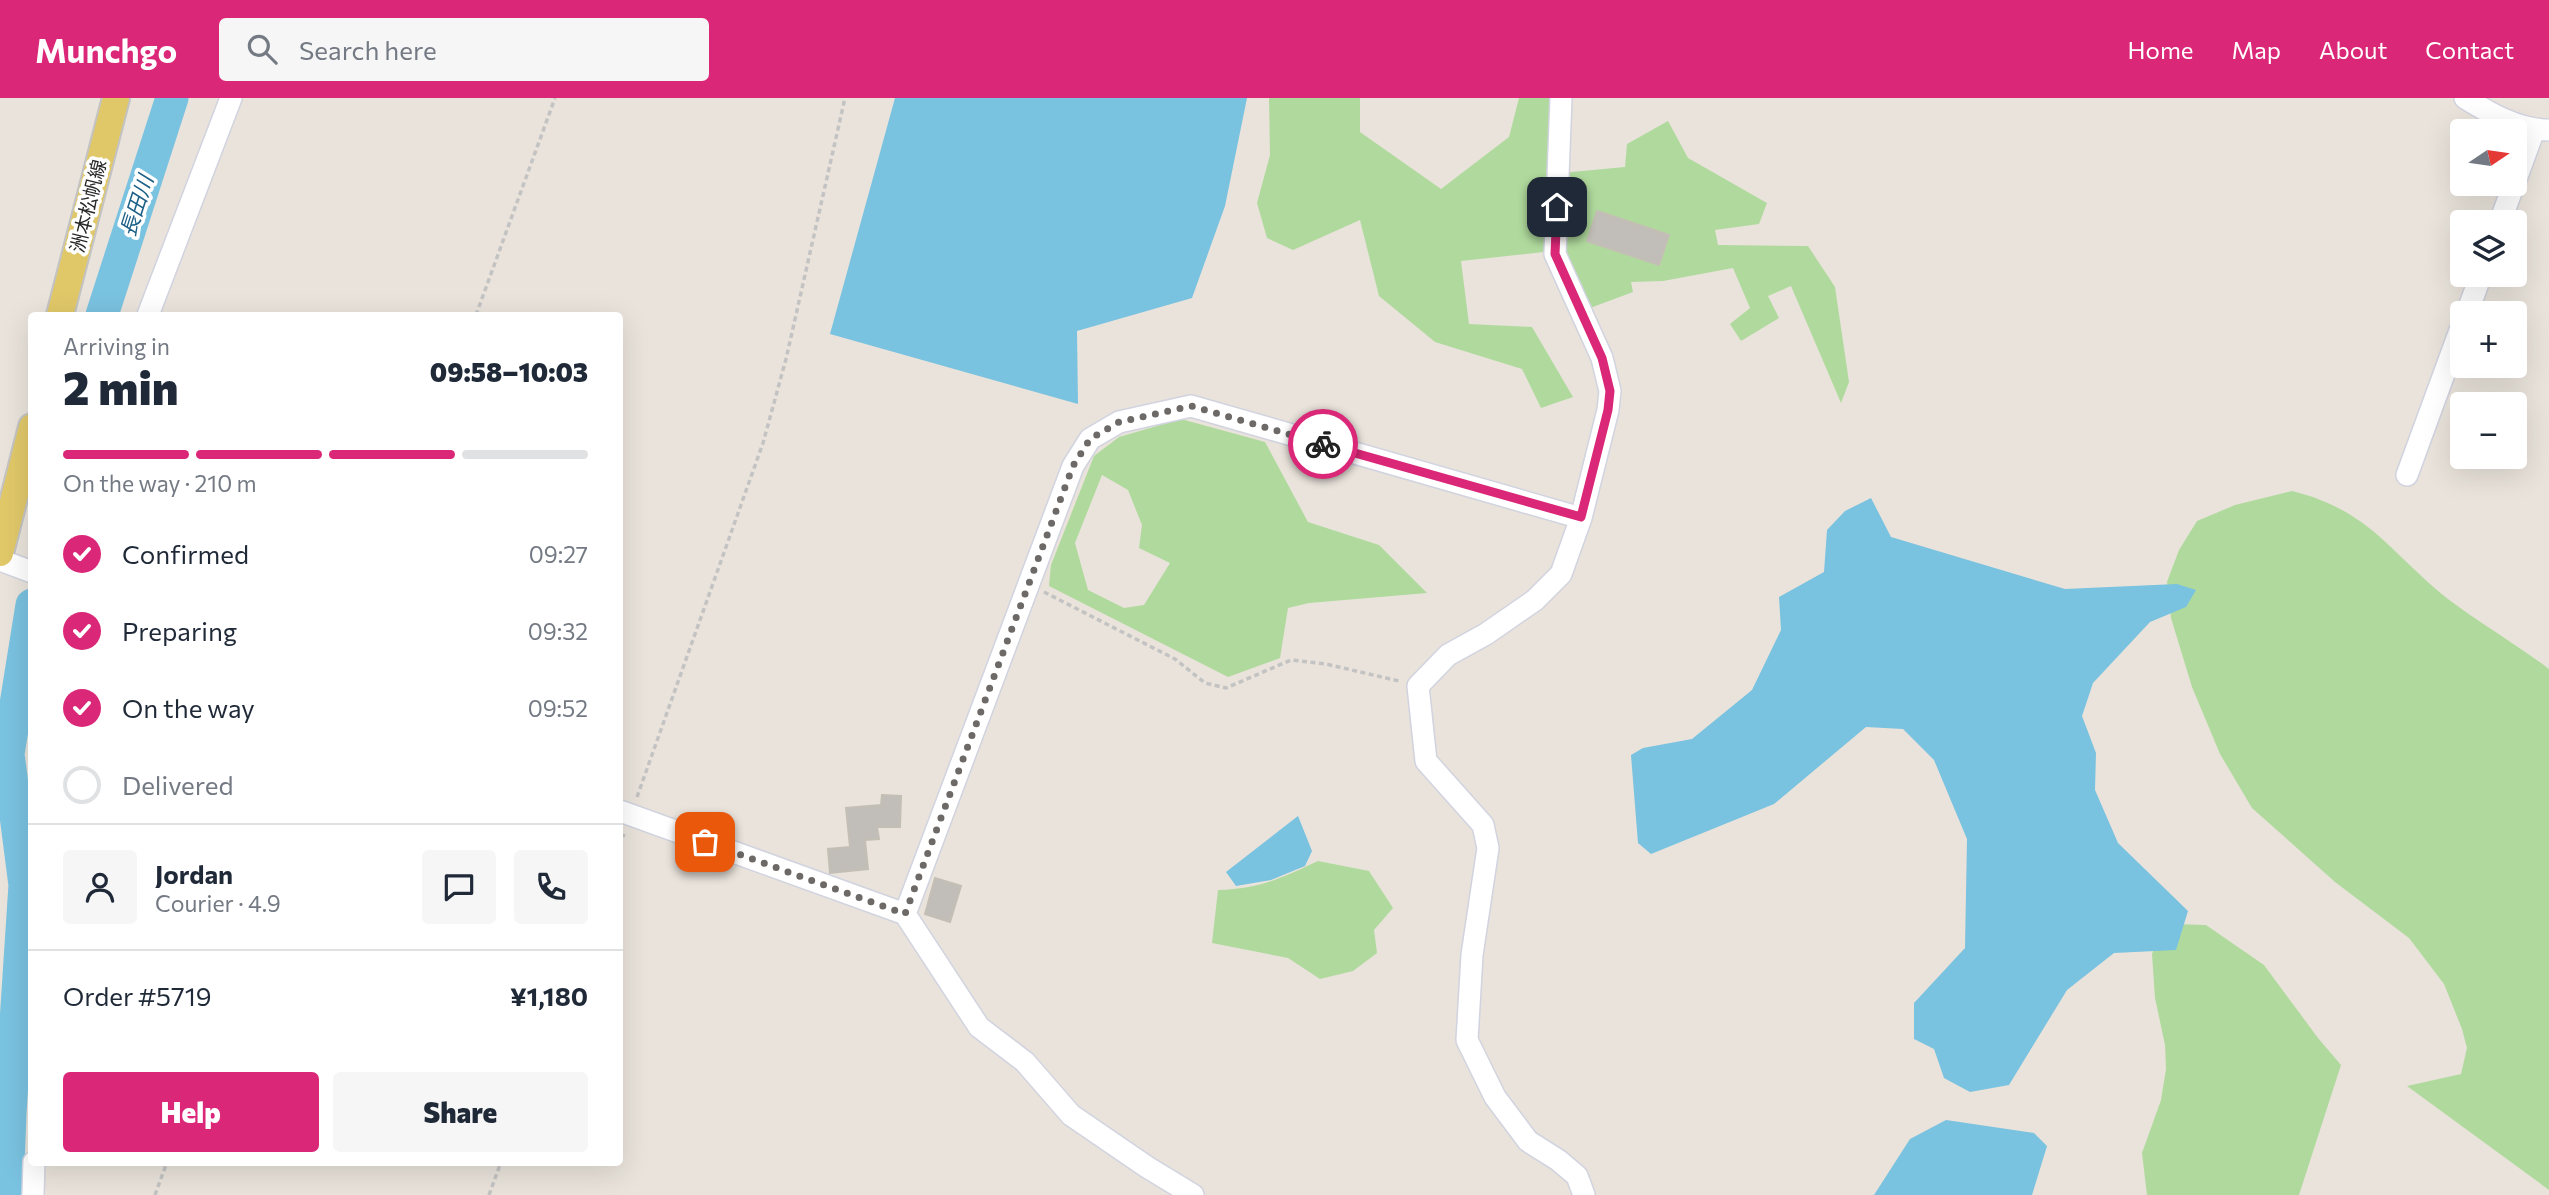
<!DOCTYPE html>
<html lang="en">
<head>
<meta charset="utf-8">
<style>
	body { margin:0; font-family:Commissioner,"Noto Sans JP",sans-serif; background:#f6f6f7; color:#1f2937; height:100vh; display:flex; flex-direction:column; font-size:26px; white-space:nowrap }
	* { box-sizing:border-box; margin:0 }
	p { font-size:23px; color:#747a83 }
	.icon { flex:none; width:38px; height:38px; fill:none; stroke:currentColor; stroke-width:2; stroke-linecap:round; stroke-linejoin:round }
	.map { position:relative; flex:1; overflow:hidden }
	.panel { position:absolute; left:28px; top:214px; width:595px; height:854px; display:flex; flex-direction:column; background:#fff; border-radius:7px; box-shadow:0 7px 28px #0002 }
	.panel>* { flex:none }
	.needle { width:46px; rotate:77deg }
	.buttons { position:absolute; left:2450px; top:21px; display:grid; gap:14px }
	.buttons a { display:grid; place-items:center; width:77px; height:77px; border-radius:7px; background:#fff; box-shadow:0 7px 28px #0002; font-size:35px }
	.pin { position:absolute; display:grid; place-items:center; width:60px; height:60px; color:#fff; margin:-30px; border-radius:14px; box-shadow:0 4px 10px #0006 }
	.courier { position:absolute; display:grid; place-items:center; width:70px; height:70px; margin:-35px; border:5px solid #db2777; border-radius:50%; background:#fff; color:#222; box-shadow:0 2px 9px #0007 }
	.headline em { font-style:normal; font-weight:800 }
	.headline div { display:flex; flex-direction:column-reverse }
	.headline { display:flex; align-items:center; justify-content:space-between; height:119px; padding:0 35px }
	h1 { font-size:46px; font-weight:800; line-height:52px }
	.bar { display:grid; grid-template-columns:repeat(4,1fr); gap:10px 7px; align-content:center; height:84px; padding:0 35px }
	.bar i { height:9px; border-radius:5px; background:#e0e1e3 }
	.bar .current { background:#db2777 }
	.bar p { grid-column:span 4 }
	.line { display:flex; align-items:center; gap:18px; padding:0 35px; border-top:2px solid #e0e1e3 }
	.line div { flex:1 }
	.round { display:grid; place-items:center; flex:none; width:74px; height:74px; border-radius:7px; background:#f6f6f7 }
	ol { padding:0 35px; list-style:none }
	li { display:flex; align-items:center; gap:21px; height:77px }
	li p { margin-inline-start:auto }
	li .icon { padding:7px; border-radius:50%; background:#db2777; color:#fff; stroke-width:4 }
	li:last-child { color:#747a83 }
	li i { width:38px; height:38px; border:4px solid #e0e1e3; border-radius:50% }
	.cta { display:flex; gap:14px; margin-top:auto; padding:14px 35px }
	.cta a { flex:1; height:80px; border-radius:7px; background:#db2777; color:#fff; font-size:28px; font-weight:800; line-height:80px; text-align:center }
	.cta a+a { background:#f6f6f7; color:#1f2937 }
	header { display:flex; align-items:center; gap:42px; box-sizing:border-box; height:98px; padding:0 35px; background:#db2777; color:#fff }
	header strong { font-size:33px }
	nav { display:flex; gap:38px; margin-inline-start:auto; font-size:24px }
	.search { width:490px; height:63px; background:#f6f6f7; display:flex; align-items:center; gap:18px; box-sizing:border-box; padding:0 24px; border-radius:7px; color:#747a83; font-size:26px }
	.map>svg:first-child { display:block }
	.green { fill:#b0da9d; fill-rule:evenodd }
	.water { fill:#79c2e0 }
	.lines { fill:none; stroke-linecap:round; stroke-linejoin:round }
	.river { stroke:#79c2e0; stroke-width:33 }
	.building { fill:#c1bdb8; stroke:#c4bfb5; stroke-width:2 }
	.minor-casing { stroke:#d1d3df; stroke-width:24 }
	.major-casing { stroke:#c3c3c3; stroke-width:30 }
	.path { stroke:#c3c3c3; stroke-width:3.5; stroke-dasharray:5 3.5; stroke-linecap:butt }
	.minor { stroke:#fff; stroke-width:21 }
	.major { stroke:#e0c869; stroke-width:26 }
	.done { stroke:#6c6967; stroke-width:7; stroke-dasharray:0 12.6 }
	.route { stroke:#db2777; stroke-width:9 }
	.labels { text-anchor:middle; stroke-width:7; stroke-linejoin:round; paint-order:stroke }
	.street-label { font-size:19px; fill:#282828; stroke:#fff }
	.water-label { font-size:21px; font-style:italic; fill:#1c6088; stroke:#fff }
</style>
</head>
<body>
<header>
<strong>Munchgo</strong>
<div class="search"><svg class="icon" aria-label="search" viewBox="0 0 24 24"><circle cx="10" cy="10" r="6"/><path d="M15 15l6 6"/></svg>Search here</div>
<nav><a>Home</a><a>Map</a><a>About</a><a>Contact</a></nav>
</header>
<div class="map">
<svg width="2549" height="1097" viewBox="0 0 2549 1097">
	<rect width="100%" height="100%" fill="#e9e3db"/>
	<path class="green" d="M1269,0H1360V34L1441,91L1509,39L1519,0H1558L1550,76L1625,69L1627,46L1668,23L1688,60L1767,105L1759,126L1715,132L1718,147L1808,148L1835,189L1849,284L1841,305L1791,188L1768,198L1779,220L1741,243L1730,226L1750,210L1733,170L1663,183L1631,184L1633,194L1590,210L1544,154L1461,163L1469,226L1532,229L1573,299L1541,310L1522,271L1435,244L1379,198L1360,122L1293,152L1267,140L1257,105L1270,57Z
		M1181,321L1265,344L1308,424L1379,447L1427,495L1309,505L1288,510L1280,560L1228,579L1049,488L1051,467L1094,358L1119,339ZM1102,377L1128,392L1142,427L1139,450L1170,465L1144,507L1124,510L1088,492L1075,445Z
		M2292,393C2370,412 2391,456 2448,501C2481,526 2516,546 2549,571V1092L2407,988L2461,976L2467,950L2462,931L2444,886L2409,840L2335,784L2252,710L2220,656L2192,589L2171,520L2167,484L2179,452L2197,423L2235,407Z
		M1318,763L1369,773L1393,810L1374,832L1377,855L1353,873L1320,881L1288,860L1212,845L1218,792C1259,791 1282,780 1318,763Z
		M2174,826L2206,827L2264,867L2318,940L2341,967L2299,1097H2147L2142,1055L2161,1002L2166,971L2165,947L2155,900L2152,856L2159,837Z"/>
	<path class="water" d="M895,0H1247L1225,108L1192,200L1077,233L1078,306L830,236Z
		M1871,400L1891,439L2065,491L2177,486L2196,492L2186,509L2150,524L2093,585L2082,618L2096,655L2095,692L2118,745L2188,813L2176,852L2114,855L2067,892L2009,987L1970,994L1944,980L1934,951L1914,941V905L1965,850L1967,741L1934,662L1903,631L1866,629L1774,706L1651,756L1638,745L1631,657L1643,650L1692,641L1752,592L1781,532L1779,499L1824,474L1827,432L1845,413Z
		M1298,718L1312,753L1305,768L1271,782L1236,788L1226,774Z
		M1946,1022L2034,1035L2047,1048L2032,1097H1874L1910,1041Z"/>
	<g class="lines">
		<path class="river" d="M102,217L172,0
			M7,1097L10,1015L25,787L8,656L32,507"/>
	</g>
	<path class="building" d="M1597,113L1669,137L1659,167L1587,143Z
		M882,697L901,698L900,729H877L879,741L865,742L868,771L830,775L828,751L850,749L846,710L881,707Z
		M935,780L961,788L950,824L925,816Z"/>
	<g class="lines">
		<g class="minor-casing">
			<path id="minor" d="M1561,0L1555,156L1602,260L1610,293L1608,312L1581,420L1561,476L1535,502L1486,536L1448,557L1418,588L1426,663L1483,727L1488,750L1472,857L1467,942L1495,999L1528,1043L1558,1062L1577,1078L1584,1097
				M2465,0C2491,16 2518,32 2549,32
				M2515,84L2534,32
				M2500,124L2514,86
				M2467,215L2481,177
				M148,217L231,0
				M2407,377L2462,227
				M0,462L32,474
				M620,713L905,816L979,929L1025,964L1071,1017L1147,1069L1193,1097
				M905,816L1073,368L1090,341L1119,324L1191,308L1581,420
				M33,1097L34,1064"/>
		</g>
		<g class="major-casing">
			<path id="major" d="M60,217L116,0
				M0,455L32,329"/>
		</g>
		<path class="path" d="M476,217L555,0
			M1044,494L1175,561L1205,585L1226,590L1291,562L1326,566L1399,583
			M637,699L763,345L786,261L845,0
			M620,747L624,736
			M155,1097L167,1064
			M489,1097L501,1064"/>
		<use href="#minor" class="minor"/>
		<use href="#major" class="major"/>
	</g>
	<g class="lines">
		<path class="done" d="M705,744L905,816L1073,368L1090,341L1119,324L1191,308L1323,346"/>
		<path class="route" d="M1323,346L1581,419L1608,312L1610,293L1602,260L1555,156L1557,109"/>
	</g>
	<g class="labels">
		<g class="street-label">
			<text transform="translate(88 108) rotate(-76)" y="7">洲本松帆線</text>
		</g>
		<g class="water-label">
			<text transform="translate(137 108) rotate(-72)" y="7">長田川</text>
		</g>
	</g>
</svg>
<div class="buttons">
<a><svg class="needle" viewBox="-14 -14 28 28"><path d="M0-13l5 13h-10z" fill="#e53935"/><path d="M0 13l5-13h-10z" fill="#747a83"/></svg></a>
<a><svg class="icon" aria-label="layers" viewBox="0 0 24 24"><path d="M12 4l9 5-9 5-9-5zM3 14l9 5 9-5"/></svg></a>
<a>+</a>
<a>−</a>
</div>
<div class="pin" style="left:705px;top:744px;background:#ea580c"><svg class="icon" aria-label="bag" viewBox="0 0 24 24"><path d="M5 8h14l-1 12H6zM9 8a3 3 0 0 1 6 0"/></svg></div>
<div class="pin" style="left:1557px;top:109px;background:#1f2937"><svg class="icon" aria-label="home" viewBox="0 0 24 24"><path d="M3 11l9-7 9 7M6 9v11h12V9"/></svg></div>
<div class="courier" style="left:1323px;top:346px"><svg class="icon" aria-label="bike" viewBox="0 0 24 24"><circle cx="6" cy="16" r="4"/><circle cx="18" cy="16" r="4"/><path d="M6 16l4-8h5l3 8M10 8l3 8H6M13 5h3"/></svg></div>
<section class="panel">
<div class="headline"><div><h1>2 min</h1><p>Arriving in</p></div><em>09:58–10:03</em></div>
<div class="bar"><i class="current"></i><i class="current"></i><i class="current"></i><i></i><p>On the way · 210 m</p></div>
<ol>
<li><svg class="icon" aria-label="check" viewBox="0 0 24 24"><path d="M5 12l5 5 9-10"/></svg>Confirmed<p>09:27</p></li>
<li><svg class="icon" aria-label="check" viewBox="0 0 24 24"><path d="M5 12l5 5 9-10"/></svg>Preparing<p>09:32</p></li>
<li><svg class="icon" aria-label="check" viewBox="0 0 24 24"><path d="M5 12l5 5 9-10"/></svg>On the way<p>09:52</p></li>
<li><i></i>Delivered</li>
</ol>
<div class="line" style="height:126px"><a class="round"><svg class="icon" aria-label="person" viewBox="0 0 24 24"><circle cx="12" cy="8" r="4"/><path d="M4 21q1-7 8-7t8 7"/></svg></a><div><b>Jordan</b><p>Courier · 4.9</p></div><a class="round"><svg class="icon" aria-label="chat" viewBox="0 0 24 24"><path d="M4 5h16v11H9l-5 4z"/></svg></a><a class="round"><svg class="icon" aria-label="phone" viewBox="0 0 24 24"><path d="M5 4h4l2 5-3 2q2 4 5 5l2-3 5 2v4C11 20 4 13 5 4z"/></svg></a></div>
<div class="line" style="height:91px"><div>Order #5719</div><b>¥1,180</b></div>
<div class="cta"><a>Help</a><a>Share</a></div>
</section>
</div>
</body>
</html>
